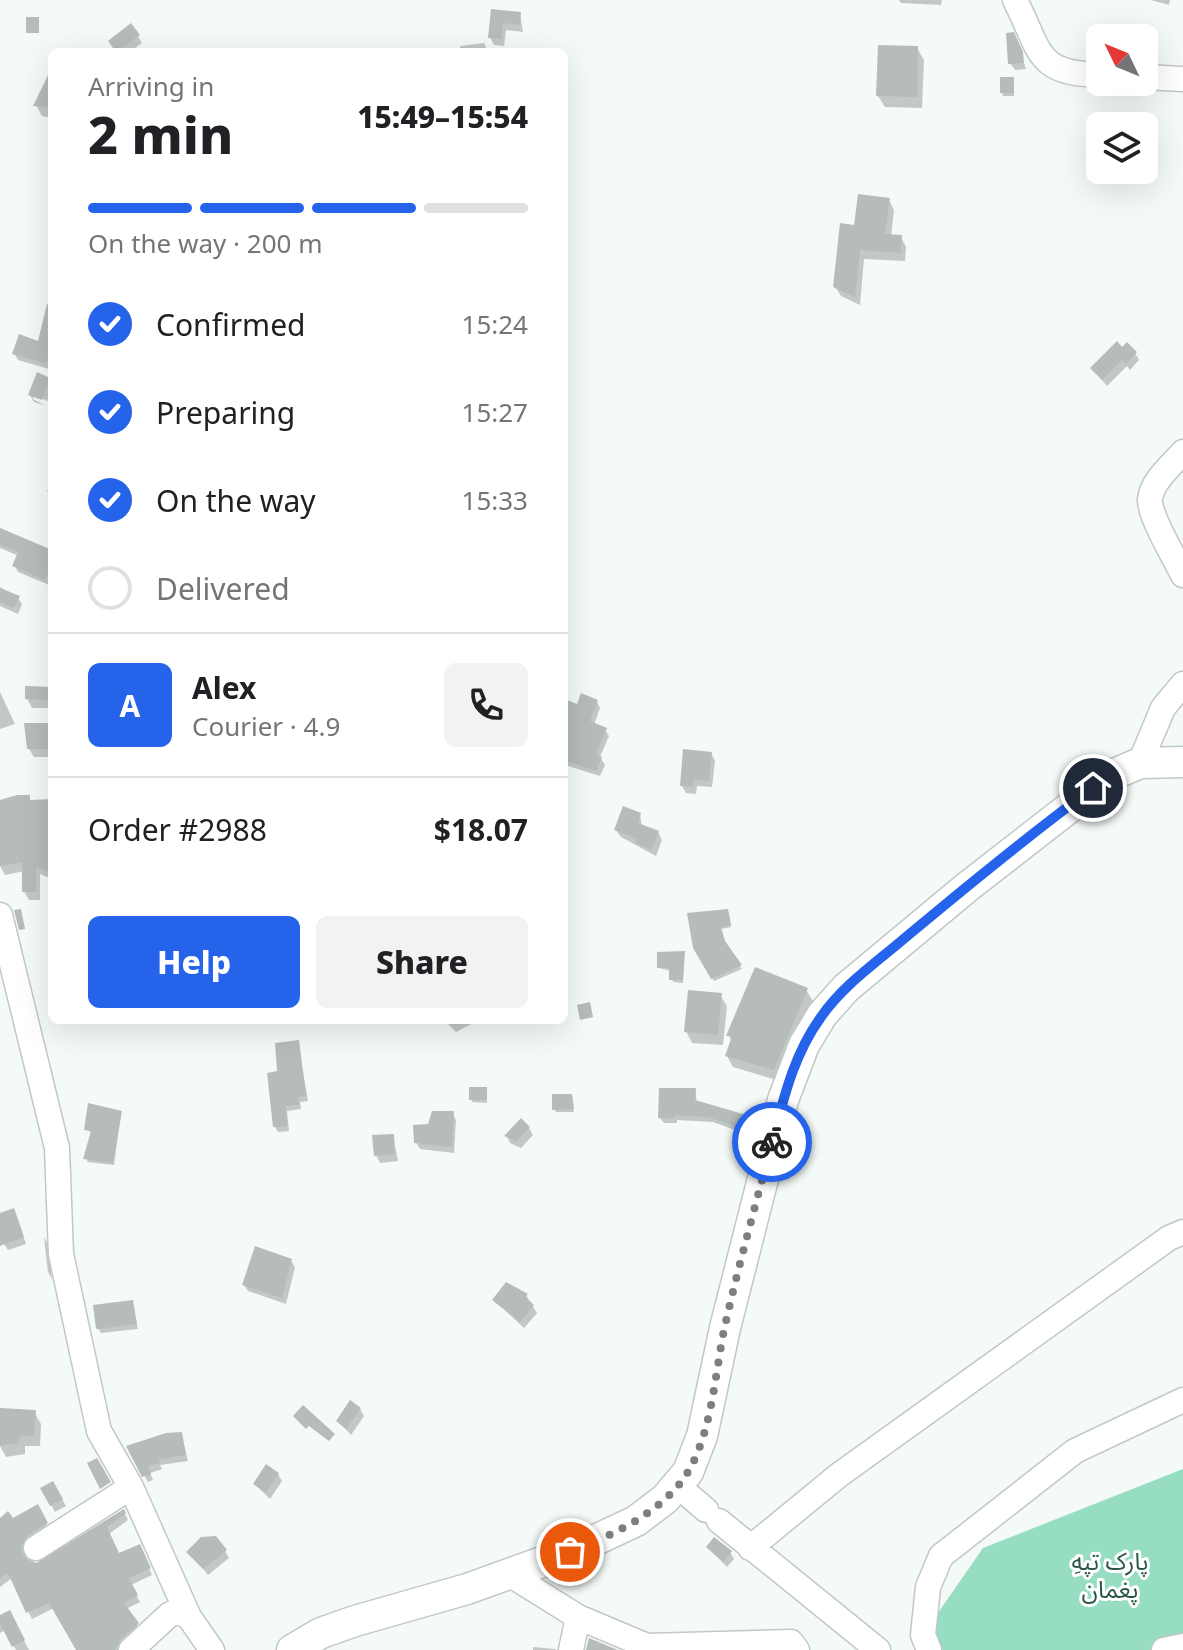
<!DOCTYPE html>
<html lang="en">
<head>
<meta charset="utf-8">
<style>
	body { margin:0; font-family:"Noto Sans","Noto Sans Arabic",sans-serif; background:#f2f2f2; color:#202124; height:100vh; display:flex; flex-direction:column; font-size:30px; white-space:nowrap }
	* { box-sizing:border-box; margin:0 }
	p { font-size:26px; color:#757577 }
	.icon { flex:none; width:44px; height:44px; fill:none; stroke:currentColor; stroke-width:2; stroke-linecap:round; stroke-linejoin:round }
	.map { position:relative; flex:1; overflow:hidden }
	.details { position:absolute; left:48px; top:48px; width:520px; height:976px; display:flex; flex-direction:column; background:#fff; border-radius:12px; box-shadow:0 8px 32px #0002 }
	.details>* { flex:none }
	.needle { width:52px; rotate:313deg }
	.tools { position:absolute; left:1086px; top:24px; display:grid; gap:16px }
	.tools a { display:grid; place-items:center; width:72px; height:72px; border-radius:12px; background:#fff; box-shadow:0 8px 32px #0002; font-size:40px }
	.pin { position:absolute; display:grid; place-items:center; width:68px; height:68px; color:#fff; margin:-34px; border:4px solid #fff; border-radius:50%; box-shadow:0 2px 8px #0007 }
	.courier { position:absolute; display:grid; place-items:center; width:80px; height:80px; margin:-40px; border:6px solid #2563eb; border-radius:50%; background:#fff; color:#222; box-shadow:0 2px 10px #0007 }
	.overview em { font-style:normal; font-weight:800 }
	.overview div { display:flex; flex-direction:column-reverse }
	.overview { display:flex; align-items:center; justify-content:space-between; height:136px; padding:0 40px }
	h1 { font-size:52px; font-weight:800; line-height:60px }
	.bar { display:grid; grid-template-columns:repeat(4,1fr); gap:12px 8px; align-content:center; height:96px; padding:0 40px }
	.bar i { height:10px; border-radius:6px; background:#e0e0e0 }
	.bar .on { background:#2563eb }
	.bar p { grid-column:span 4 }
	.line { display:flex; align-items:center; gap:20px; padding:0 40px; border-top:2px solid #e0e0e0 }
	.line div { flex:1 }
	.round { display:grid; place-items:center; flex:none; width:84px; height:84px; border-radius:12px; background:#f2f2f2 }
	ol { padding:0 40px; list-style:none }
	li { display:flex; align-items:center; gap:24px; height:88px }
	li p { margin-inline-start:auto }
	li .icon { padding:8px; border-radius:50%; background:#2563eb; color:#fff; stroke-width:4 }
	li:last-child { color:#757577 }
	li i { width:44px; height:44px; border:4px solid #e0e0e0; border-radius:50% }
	.button { display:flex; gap:16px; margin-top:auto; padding:16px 40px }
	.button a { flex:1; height:92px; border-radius:12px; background:#2563eb; color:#fff; font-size:32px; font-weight:800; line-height:92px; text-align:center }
	.button a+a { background:#f2f2f2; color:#202124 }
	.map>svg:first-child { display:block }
	.green { fill:#97ddc1 }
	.shadow { fill:#0003 }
	.building { fill:#b6bcb9 }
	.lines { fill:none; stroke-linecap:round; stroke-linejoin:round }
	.minor-casing { stroke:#c2c8c5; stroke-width:27 }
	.major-casing { stroke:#c2c8c5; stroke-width:33 }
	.minor { stroke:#fff; stroke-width:24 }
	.major { stroke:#fff; stroke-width:30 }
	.done { stroke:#7c7f7d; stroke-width:8; stroke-dasharray:0 14.4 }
	.route { stroke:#2563eb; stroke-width:10 }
	.labels { text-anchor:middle; stroke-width:6; stroke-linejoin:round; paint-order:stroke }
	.park-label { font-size:24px; fill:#295746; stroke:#fff }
</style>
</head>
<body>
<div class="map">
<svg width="1183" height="1650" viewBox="0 0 1183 1650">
	<rect width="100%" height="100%" fill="#f4faf7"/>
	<path class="green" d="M1183,1469V1650H938L933,1620L983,1548Z"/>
	<path class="shadow" d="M899,0H942L941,5L901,3Z
		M1151,0H1170L1169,5Z
		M493,11L520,14L523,32L506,30L504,46L494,45L490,37Z
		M138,36L142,43L130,52H117L110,42Z
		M1017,42L1026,69L1015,70L1010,63Z
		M484,43L488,52H461L460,46Z
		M917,48L924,60L922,108L885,107L878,96Z
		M1013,79L1014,96H1003L1002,93Z
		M52,81V118L42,116L36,105Z
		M889,200L894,210L891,237H901L906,247L905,261L864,259L860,305L841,296L835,286L856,227Z
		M52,320L49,369L18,360L14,353L40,343Z
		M1122,350L1135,353L1139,360L1130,370L1127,366L1107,386L1093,369Z
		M49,379L52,390L48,401L33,395V399L46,406L34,402L30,395Z
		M52,483V496L47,491Z
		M0,528L52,552L49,585L18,572L15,566L19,556L0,548Z
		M0,587L18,598L22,604L18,614L0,606Z
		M52,687V708H32L27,698Z
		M0,692L15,724L0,729Z
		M597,702L600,708L594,725L605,730L609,736L600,757L605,765L600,776L568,766L565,760Z
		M27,725H52V757H34L29,749Z
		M711,753L715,761L712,787L697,786L696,794L686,793L682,786Z
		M0,804L52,816V879L40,874V900H29L24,891V871L5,875L0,866Z
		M640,814L642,827L658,832L662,840L656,856L621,837L616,830Z
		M729,914L731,927L721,929L725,945L742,969L714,981L694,947Z
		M684,953L683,983L673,982L671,971L659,968Z
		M806,990L813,1001L780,1081L733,1067L727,1056L732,1042L729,1036Z
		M720,995L727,1006L723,1045L692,1043L686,1031Z
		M444,1020H479L456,1032Z
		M298,1042L308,1101L300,1102L301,1109L287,1111L289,1131L278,1132L275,1127L279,1073Z
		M486,1089L487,1103L472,1102L471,1099Z
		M695,1090L697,1103L741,1115L746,1124L757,1125L755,1145L743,1140V1133L713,1122L677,1120V1123H664L660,1118Z
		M571,1096L574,1112H556L554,1109Z
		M121,1113L114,1165L87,1162L92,1133L86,1129Z
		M452,1113L456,1120L454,1153L420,1149L416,1142L429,1126Z
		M529,1128L533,1135L521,1148L510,1143L507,1136Z
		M393,1136L398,1161L380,1163L376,1155Z
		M0,1215L17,1217L26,1244L8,1250L4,1244L0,1245Z
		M44,1237L48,1244L52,1279L48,1272Z
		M291,1261L295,1267L286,1304L248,1291L244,1285Z
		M526,1295L537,1313L524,1328L494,1300Z
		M132,1302L138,1329L101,1333L98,1328Z
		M360,1409L364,1416L351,1435L338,1421Z
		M0,1410L34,1412L41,1424L40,1446H25V1454L6,1457L0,1446Z
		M181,1434L188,1461L160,1465L162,1469L150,1473L153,1480L148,1482L129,1447Z
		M278,1474L282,1481L270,1499L255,1484Z
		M53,1483L66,1506L55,1512L42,1489Z
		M37,1507L49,1530L25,1549L28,1563H45L124,1512L128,1520L109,1534L119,1555L143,1553L152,1575L131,1585L140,1602L126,1609L141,1630L123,1650H79L54,1608L32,1619L12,1578L0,1587V1549Z
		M708,1547L730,1552L734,1559L727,1567Z
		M225,1551L229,1558L208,1575L189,1552Z
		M9,1613L29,1650H16L5,1630L0,1633V1619Z
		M533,1647L555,1649L556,1650H533Z"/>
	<path class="building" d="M491,9L521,12L520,25L503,23L501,39L488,38Z
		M26,17H39V33H26Z
		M131,23L140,35L116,52L108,41Z
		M1014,32L1023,52L1024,63L1008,64L1006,33Z
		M878,45L918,46L917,97L876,96Z
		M52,67V108L33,106Z
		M1000,77H1014V93H1000Z
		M858,194L890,198L885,234L902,235L901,253L860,250L855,297L833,287L840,223L854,225Z
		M47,304L52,305V349L45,363L12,354L19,334L38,341Z
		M1117,341L1122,347L1127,342L1137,352L1126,364L1122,360L1102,380L1090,368Z
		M37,372L50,378L42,400L28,395Z
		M0,528L52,550V563L45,580L12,566L18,552L0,545Z
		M0,588L20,596L14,608L0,602Z
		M25,686L52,687V700L25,699Z
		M581,693L598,700L590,721L607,728L596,754L602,757L596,771L564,760L567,744L564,708L567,700L577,704Z
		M24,723H50V749H27Z
		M683,749L712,752L709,781L693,780V787L680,786Z
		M17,795H30V800L52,799V859L48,871L36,867V892H22V862L0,866V800Z
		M623,806L641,813L638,823L659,831L652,850L635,843L636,838L614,830Z
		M21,909L25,929L19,930L14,910Z
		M728,909L731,925L721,927L725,941L742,965L711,979L693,948L687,913Z
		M685,951L683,980H669V968H657V952Z
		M755,967L808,988L774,1070L725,1056L732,1036H726Z
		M688,990L722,993L718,1035L684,1032Z
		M590,1002L593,1017L580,1020L577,1005Z
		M299,1040L306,1096L298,1097L299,1105L286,1106L287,1126L273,1127L267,1073L277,1071L275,1043Z
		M469,1087H487V1100H469Z
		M659,1088H696L695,1100L743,1114L742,1120L737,1127L708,1117L675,1115V1118H658Z
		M552,1094H572L574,1109L552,1110Z
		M88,1103L122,1111L113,1163L83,1159L91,1131L84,1130Z
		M432,1111H454L452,1147L414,1143L413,1125L428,1124Z
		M521,1118L530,1127L516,1141L504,1136Z
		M746,1118L759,1123L753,1143L739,1138Z
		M394,1134L395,1154L374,1156L372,1135Z
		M14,1208L24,1237L0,1246V1213Z
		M255,1246L292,1259L282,1298L242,1285Z
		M506,1282L528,1294L525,1297L534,1305L520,1322L492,1300Z
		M133,1300L137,1324L96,1329L93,1305Z
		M350,1400L361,1408L346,1429L336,1421Z
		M303,1405L335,1434L329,1441L309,1426L306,1429L293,1416Z
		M0,1408L36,1410L34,1436L20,1435L19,1443L0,1446Z
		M182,1432L186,1455L159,1459L160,1463L148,1466L151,1474L142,1477L126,1446L166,1433Z
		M97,1458L111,1482L100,1489L87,1463Z
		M266,1464L279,1473L266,1493L253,1484Z
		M53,1481L63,1499L50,1506L40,1488Z
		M38,1504L48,1523L27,1536L21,1548L24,1557L36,1563L124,1509L126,1513L107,1527L119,1553L140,1544L151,1568L129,1578L138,1595L124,1603L139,1623L121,1639L115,1650H76L49,1603L26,1613L8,1573L0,1579V1518L8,1511L13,1518Z
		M216,1536L227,1550L203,1569L186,1552L201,1537Z
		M714,1537L732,1551L723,1562L706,1547Z
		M10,1610L25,1640L12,1647L0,1624V1615Z
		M589,1638L618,1650H586Z"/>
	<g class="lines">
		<g class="minor-casing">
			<path id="minor" d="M1015,0C1042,53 1035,73 1100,75
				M1144,77L1183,79
				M1183,452C1172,465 1152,481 1150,499C1149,516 1175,558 1183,575
				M1140,763L1163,708L1183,684
				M0,915L57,1148L61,1254L99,1431L131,1487L189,1617L212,1650
				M678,1486L706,1510
				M719,1521L878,1650
				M36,1548L131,1487
				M750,1548L839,1475L1169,1238L1183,1232
				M509,1574L578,1617L647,1646L791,1642L797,1650
				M131,1650L169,1615L176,1611L189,1617
				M571,1650L578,1617
				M929,1650L923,1635L928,1587L941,1556L1075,1451L1183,1400
				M1164,1650L1183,1646"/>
		</g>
		<g class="major-casing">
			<path id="major" d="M292,1650L321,1633L355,1621L467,1589L570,1552L636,1521L665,1499L688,1472L702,1436L725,1328L783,1100L804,1045L822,1015L846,988L966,888L1110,776L1140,763L1183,762"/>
		</g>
		<use href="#minor" class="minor"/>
		<use href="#major" class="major"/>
	</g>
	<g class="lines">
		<path class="done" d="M570,1552C609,1536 649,1519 678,1486C711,1447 714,1379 724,1330C738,1267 756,1204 772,1142"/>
		<path class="route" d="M772,1142C784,1097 794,1054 821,1017C843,985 877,962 906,937C967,886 1029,835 1093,788"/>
	</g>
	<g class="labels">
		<g class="park-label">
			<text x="1110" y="1570">پارک تپهِ<tspan x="1110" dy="28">پغمان</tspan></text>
		</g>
	</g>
</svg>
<div class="tools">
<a><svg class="needle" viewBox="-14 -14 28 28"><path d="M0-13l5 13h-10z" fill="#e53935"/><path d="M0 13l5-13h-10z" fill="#757577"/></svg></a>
<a><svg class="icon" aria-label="layers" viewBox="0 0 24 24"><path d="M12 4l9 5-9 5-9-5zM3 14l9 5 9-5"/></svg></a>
</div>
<div class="pin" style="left:570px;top:1552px;background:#ea580c"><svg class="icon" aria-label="bag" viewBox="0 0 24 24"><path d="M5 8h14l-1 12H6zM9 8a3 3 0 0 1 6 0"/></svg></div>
<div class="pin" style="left:1093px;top:788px;background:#1f2937"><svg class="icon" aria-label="home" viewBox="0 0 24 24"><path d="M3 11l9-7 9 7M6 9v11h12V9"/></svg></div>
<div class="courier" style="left:772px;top:1142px"><svg class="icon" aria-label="bike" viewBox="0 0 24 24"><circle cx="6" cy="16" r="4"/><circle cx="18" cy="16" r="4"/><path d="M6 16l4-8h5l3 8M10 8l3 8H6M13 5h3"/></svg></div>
<section class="details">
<div class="overview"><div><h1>2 min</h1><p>Arriving in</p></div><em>15:49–15:54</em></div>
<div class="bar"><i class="on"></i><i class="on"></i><i class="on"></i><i></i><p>On the way · 200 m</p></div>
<ol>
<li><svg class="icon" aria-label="check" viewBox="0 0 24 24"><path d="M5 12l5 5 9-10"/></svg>Confirmed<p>15:24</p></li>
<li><svg class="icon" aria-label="check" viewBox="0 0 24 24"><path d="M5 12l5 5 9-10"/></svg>Preparing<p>15:27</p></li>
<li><svg class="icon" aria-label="check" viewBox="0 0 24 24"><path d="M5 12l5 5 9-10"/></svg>On the way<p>15:33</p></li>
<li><i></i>Delivered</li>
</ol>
<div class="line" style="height:144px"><b class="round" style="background:#2563eb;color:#fff">A</b><div><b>Alex</b><p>Courier · 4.9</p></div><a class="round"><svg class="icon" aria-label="phone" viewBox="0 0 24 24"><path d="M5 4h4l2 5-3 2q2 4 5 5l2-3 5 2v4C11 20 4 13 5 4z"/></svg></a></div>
<div class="line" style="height:104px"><div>Order #2988</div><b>$18.07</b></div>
<div class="button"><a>Help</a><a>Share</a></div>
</section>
</div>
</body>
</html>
